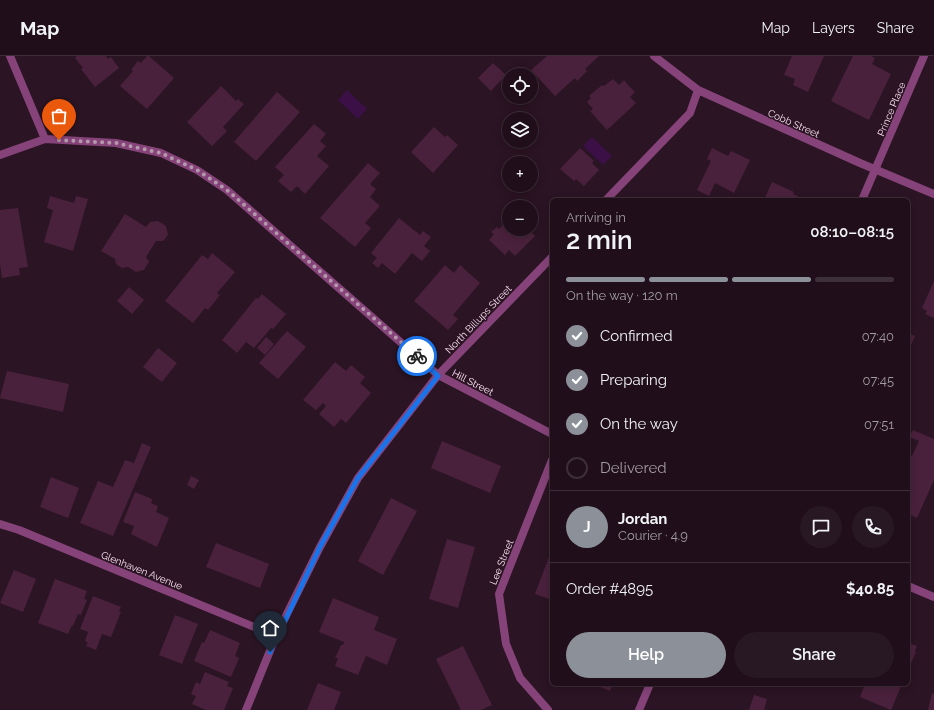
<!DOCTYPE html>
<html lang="en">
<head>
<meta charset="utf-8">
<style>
	body { margin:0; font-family:Raleway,sans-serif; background:#281823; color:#f1f3f6; height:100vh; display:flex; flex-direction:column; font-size:15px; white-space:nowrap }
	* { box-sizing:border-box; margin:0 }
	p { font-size:13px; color:#a29ca2 }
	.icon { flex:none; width:22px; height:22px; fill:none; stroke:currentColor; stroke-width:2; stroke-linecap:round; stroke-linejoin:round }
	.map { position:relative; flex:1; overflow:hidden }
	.panel { position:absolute; left:550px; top:142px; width:360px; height:488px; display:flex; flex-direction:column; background:#200f1a; border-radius:6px; box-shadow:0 2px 10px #0003,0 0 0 1px #3d2f39 }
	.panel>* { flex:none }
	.fabs { position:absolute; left:502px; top:12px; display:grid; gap:8px }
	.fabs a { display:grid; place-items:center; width:36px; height:36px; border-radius:50%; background:#200f1a; box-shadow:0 2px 10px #0003,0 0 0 1px #3d2f39; font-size:20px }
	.pin { position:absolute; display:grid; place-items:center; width:34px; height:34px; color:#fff; margin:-41px -17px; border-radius:50% 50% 50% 0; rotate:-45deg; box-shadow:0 0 4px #0007 }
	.pin .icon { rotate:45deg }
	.courier { position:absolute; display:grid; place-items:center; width:40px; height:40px; margin:-20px; border:3px solid #1a73e8; border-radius:50%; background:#fff; color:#222; box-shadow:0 1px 5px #0007 }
	.overview em { font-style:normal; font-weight:600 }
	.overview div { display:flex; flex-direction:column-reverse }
	.overview { display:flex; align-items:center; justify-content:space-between; height:68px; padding:0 16px }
	h1 { font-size:26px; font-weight:600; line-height:30px }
	.bar { display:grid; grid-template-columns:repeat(4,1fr); gap:6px 4px; align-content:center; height:48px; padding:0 16px }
	.bar i { height:5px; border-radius:3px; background:#3d2f39 }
	.bar .active { background:#8c9099 }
	.bar p { grid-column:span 4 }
	.line { display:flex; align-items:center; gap:10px; padding:0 16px; border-top:1px solid #3d2f39 }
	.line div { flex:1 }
	.round { display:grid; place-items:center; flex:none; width:42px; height:42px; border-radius:21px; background:#281823 }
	ol { padding:0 16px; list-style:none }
	li { display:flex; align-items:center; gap:12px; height:44px }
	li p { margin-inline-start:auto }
	li .icon { padding:4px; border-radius:50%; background:#8c9099; color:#fff; stroke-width:4 }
	li:last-child { color:#a29ca2 }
	li i { width:22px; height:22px; border:2px solid #3d2f39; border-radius:50% }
	.primary-button { display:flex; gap:8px; margin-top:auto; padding:8px 16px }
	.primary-button a { flex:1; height:46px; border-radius:24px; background:#8c9099; color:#fff; font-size:16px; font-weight:600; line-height:46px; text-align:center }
	.primary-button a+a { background:#281823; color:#f1f3f6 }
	header { display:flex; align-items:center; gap:24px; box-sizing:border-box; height:56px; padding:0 20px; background:#200f1a; border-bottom:1px solid #3d2f39 }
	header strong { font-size:19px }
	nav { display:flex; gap:22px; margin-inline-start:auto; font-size:14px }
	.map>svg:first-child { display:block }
	.water { fill:#3b1047 }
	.building { fill:#4a213c }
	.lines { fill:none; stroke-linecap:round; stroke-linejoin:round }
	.minor { stroke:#864379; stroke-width:8 }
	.tertiary { stroke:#864379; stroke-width:8 }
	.done { stroke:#b499ac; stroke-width:4; stroke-dasharray:0 7.2 }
	.route { stroke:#1a73e8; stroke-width:5 }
	.labels { text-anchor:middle; stroke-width:3; stroke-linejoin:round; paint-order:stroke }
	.street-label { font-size:10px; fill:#fde0f5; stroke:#2b1423 }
</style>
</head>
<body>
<header>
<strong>Map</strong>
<nav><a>Map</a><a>Layers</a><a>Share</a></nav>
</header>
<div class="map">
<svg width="934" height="654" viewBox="0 0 934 654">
	<rect width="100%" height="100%" fill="#2b1423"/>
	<path class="water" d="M347,34L367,53L358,63L338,44Z
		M592,81L612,100L603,109L583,90Z"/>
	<path class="building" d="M77,0H106L108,3L111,1L119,12L95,31L81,13L83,12L75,2Z
		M147,0H149L174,22L147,53L120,30L133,15L131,14L138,5L141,7Z
		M547,0H599L585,13L587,15L577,25L575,22L555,40L531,14Z
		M792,0H824L808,36L793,29L795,23L784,19Z
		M853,0H871L875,2L872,8L891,18L869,64L831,45Z
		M493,7L506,19L491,35L478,22Z
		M613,23L619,29L624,24L628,29L635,36L630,41L636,47L607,74L590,55L593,53L587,46L591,42L589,40L602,29L604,30Z
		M221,30L236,45L238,43L244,48L223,71L227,75L212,90L187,66Z
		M277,36L300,56L256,105L234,86Z
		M314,68L326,78L320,85L326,90L317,100L329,110L305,138L297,130L291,136L278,125L284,119L275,111Z
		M434,71L445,81L447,79L458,89L433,117L411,96Z
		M580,92L594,105L592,107L599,114L584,130L576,123L574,125L560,113Z
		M712,92L728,100L731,95L750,104L734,137L715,127L709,140L697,134L711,105L707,103Z
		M368,107L380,117L370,128L376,133L370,141L380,150L365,167L371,172L355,191L320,162Z
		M772,126L794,136L793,138L806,144H764Z
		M50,140L74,147L76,140L88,143L73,195L44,186L53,154L47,152Z
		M18,152L28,211L19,212L20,219L2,222L0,208V154Z
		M125,158L146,171L150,166L158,165L166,170L168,179L163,185H156L146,201L149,206L144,214L136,216L128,211L122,212L116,208L115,203L101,195Z
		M399,162L420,179L423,175L431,181L424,190L430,195L422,205L412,197L395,218L382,207L378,212L372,207L377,202L371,197Z
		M509,163V173H528L535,180L515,200L509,194L505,199L489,184L494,178L491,176L497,171L499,173Z
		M212,197L235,216L217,237L220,239L208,254L205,252L193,267L165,245L202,199L208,203Z
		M445,209L454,217L460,209L480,227L453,259L458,263L448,274L414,245Z
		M934,225V262L925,258L927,255L922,252Z
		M129,231L144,244L132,258L117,245Z
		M262,238L286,258L273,273L271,272L254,292L246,286L237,297L222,284L256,242L258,243Z
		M287,275L306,291L278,323L259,307Z
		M908,277L915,280L908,296Z
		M266,281L274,288L265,299L257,292Z
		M158,292L177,307L162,326L143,311Z
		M335,306L346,315L351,309L365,321L360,327L371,337L346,367L341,363L334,371L319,358L326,350L323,347L316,354L303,344Z
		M7,315L69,328L63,356L0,342Z
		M913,374L934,383V424L917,462L908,458V399L912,400L919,385L909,381Z
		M442,385L501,410L490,437L431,412Z
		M142,387L151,391L113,480L80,467L98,425L113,431L125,404L134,407Z
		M191,420L199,424L194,433L187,429Z
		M51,421L79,432L68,462L40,451Z
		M135,436L152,443L151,447L158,450L156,456L169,462L157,491L131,478L134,470L123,466Z
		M391,442L417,455L383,519L358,505Z
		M447,483L475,491L458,552L429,543Z
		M216,487L269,508L260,532L206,511Z
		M550,498H552V544L535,538Z
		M14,514L36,523L23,556L0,547Z
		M55,523L87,535L84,543L87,544L81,559L78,558L73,570L72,569L68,578L38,567Z
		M93,540L121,551L119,555L121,556L111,581L102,578L96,594L86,590L88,587L85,585L88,576L80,573Z
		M333,542L379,561L374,574L397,583L387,609L366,600L358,619L335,610L338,602H335L341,589H343L344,586L319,576Z
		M175,559L198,568L182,608L159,599Z
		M210,574L240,587L235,600L239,602L231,621L194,605L202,586L204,587Z
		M908,587L917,590L915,595L916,596L908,614Z
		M463,590L492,649L481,654H461L436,603Z
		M205,616L229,626L227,630L233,632L224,654H206L192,648L196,640L191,638L196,626L200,628Z
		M318,627L341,636L334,654H307Z
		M593,628H613L610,635Z
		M865,628H902L891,654L860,641Z
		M932,637L934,638V654H928Z
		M754,639L767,643L764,654H749Z"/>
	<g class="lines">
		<path class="minor" d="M10,0L45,83
			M654,0L698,34L860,107L934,138
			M0,99L45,83L116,87L161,97L197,114L227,134L438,319L552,378
			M606,144L690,57L698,34
			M0,468L19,474L276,580
			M908,530L934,541
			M246,654L276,580L320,491L358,422L438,319L552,201
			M548,654L520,622L506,588L499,538L552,404"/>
		<path class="tertiary" d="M862,144L924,0
			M639,654L650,628"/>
	</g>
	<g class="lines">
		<path class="done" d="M59,84L116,87L161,97L197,114L227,134L417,300"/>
		<path class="route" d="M270,596L320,491L358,422L438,320L417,300"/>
	</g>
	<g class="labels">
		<g class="street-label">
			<text transform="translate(891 53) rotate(-67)" y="4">Prince Place</text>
			<text transform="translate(794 67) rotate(24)" y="4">Cobb Street</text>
			<text transform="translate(478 263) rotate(-46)" y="4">North Billups Street</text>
			<text transform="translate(473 326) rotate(27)" y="4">Hill Street</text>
			<text transform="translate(501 506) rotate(-68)" y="4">Lee Street</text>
			<text transform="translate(142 514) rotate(22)" y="4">Glenhaven Avenue</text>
		</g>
	</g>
</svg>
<div class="fabs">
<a><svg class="icon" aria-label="locate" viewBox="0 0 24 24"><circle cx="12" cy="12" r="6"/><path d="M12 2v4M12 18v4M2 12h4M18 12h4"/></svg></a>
<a><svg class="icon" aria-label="layers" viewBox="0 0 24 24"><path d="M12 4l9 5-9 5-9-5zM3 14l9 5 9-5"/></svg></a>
<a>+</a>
<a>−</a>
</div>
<div class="pin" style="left:59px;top:84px;background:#ea580c"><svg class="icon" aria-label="bag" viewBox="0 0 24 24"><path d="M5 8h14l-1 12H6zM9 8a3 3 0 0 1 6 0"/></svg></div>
<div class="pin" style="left:270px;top:596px;background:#1f2937"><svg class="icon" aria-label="home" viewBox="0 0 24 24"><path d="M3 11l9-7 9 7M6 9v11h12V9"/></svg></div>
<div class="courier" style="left:417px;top:300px"><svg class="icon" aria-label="bike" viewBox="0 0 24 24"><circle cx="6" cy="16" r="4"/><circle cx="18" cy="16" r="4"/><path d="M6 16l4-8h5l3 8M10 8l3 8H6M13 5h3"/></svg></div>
<section class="panel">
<div class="overview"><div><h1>2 min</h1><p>Arriving in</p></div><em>08:10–08:15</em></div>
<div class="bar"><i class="active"></i><i class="active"></i><i class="active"></i><i></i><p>On the way · 120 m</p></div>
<ol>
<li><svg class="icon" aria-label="check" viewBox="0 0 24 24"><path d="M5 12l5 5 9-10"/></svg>Confirmed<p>07:40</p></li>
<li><svg class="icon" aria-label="check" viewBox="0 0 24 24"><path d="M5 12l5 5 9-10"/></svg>Preparing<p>07:45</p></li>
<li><svg class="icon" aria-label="check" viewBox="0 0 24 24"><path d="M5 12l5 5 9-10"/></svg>On the way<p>07:51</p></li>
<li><i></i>Delivered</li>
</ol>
<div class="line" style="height:72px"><b class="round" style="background:#8c9099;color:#fff">J</b><div><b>Jordan</b><p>Courier · 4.9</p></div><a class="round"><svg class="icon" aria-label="chat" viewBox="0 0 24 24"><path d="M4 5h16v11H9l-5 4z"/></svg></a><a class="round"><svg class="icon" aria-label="phone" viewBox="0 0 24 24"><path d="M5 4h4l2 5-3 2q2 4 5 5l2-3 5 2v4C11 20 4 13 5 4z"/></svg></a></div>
<div class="line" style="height:52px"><div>Order #4895</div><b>$40.85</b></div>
<div class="primary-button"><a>Help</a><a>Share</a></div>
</section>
</div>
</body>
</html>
